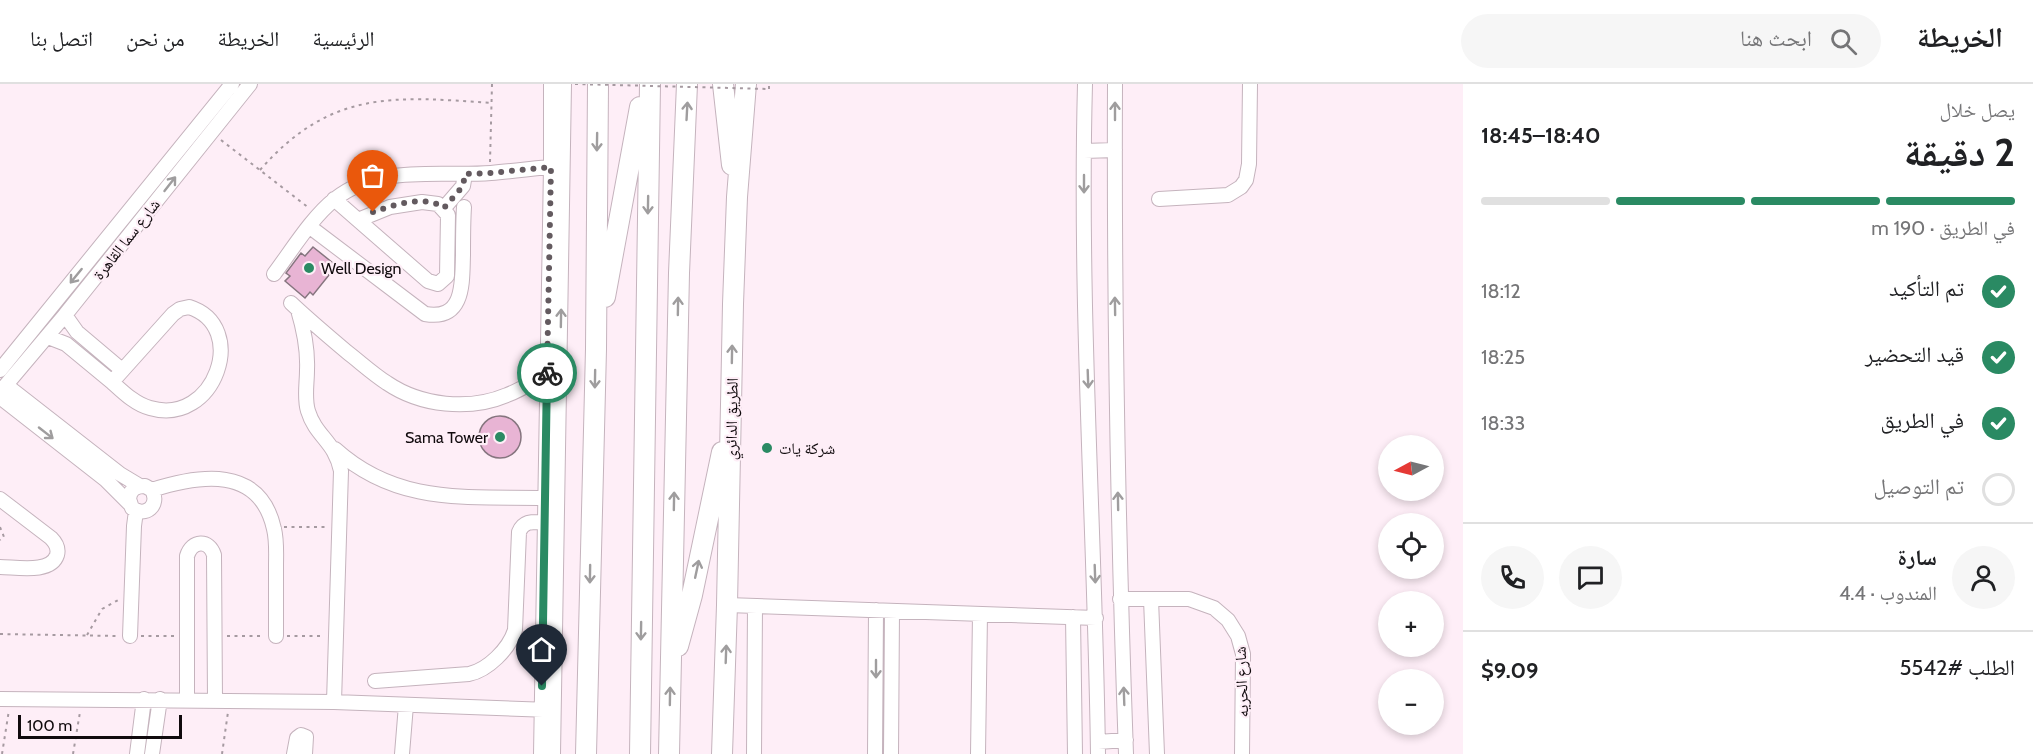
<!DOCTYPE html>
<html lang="ar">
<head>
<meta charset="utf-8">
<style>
	body { margin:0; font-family:Cabin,"Noto Naskh Arabic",sans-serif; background:#f6f6f6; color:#202124; direction:rtl; height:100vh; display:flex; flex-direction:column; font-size:22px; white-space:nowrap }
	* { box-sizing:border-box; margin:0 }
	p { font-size:20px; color:#757577 }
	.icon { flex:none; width:33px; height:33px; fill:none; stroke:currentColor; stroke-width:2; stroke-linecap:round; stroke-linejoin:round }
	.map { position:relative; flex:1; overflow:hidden; direction:ltr }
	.panel { display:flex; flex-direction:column; background:#fff; width:570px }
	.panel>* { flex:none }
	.needle { width:39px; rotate:263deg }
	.fabs { position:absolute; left:1378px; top:351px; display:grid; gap:12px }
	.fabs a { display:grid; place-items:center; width:66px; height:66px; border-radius:50%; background:#fff; box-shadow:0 3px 9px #0003; font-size:30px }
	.scale { position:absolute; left:18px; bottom:15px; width:164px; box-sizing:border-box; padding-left:6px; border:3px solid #100a0d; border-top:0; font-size:16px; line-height:21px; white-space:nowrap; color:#100a0d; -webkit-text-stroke:4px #feeef7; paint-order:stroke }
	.pin { position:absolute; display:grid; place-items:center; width:51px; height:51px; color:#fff; margin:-62px -26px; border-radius:50% 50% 50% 0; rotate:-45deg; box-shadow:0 0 6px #0007 }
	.pin .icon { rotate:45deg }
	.courier { position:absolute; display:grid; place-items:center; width:60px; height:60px; margin:-30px; border:4px solid #2a8a63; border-radius:50%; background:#fff; color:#222; box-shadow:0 2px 8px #0007 }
	.summary em { font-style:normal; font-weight:800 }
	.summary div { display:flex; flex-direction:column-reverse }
	.summary { display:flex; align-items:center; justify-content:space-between; height:102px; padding:0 18px }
	h1 { font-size:39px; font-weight:800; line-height:45px }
	.bar { display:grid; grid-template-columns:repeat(4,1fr); gap:9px 6px; align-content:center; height:72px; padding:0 18px }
	.bar i { height:8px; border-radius:4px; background:#e0e0e0 }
	.bar .active { background:#2a8a63 }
	.bar p { grid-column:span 4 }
	.line { display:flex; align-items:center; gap:15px; padding:0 18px; border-top:2px solid #e0e0e0 }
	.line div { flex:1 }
	.round { display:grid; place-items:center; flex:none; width:63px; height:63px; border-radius:32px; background:#f6f6f6 }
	ol { padding:0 18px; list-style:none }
	li { display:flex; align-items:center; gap:18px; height:66px }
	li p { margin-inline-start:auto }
	li .icon { padding:6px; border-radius:50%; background:#2a8a63; color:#fff; stroke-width:4 }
	li:last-child { color:#757577 }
	li i { width:33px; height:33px; border:3px solid #e0e0e0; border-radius:50% }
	header { display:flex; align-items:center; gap:36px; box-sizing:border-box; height:84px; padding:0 30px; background:#fff; border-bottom:2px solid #e0e0e0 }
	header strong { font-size:28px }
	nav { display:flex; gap:33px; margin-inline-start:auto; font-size:21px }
	.search { width:420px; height:54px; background:#f6f6f6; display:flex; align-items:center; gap:15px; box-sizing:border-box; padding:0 21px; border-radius:33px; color:#757577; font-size:22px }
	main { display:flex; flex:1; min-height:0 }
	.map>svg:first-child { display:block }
	.building { fill:#e8b4d4; stroke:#86757f; stroke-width:1.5 }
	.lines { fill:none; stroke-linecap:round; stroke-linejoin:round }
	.minor-casing { stroke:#c5b3bd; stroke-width:16 }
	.highway-casing { stroke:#c5b3bd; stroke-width:22 }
	.path { stroke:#a69aa1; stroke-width:2; stroke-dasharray:3 4.5; stroke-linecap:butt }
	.minor { stroke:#fff; stroke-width:14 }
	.highway { stroke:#fff; stroke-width:20 }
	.path-bridge { stroke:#a69aa1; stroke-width:2; stroke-dasharray:3 4.5; stroke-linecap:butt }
	.oneway { stroke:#9f9d9e }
	.done { stroke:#635a5f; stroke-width:6; stroke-dasharray:0 10.8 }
	.route { stroke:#2a8a63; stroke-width:8 }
	.poi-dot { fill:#2a8a63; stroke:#feeef7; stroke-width:2 }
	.labels { text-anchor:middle; stroke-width:4.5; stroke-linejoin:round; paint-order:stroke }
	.street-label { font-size:16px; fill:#100a0d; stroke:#feeef7 }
	.poi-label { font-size:16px; fill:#100a0d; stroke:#feeef7; text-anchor:start }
</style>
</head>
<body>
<header>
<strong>الخريطة</strong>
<div class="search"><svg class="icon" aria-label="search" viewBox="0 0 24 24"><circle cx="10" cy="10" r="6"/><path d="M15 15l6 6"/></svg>ابحث هنا</div>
<nav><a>الرئيسية</a><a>الخريطة</a><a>من نحن</a><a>اتصل بنا</a></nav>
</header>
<main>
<section class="panel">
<div class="summary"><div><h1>2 دقيقة</h1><p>يصل خلال</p></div><em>18:40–18:45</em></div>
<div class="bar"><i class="active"></i><i class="active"></i><i class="active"></i><i></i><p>في الطريق · 190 m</p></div>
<ol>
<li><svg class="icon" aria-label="check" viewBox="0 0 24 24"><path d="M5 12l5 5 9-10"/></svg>تم التأكيد<p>18:12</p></li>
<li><svg class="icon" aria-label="check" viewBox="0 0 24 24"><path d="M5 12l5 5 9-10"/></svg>قيد التحضير<p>18:25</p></li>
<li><svg class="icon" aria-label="check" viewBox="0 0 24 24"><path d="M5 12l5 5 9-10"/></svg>في الطريق<p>18:33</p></li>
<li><i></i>تم التوصيل</li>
</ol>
<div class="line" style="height:108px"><a class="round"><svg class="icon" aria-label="person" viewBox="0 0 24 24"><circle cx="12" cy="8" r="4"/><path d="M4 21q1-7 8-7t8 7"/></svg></a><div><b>سارة</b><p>المندوب · 4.4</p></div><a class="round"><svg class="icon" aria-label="chat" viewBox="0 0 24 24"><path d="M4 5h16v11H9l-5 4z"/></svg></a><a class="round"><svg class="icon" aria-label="phone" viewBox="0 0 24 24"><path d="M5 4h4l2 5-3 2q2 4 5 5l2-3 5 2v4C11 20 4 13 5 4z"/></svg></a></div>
<div class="line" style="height:78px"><div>الطلب #5542</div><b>$9.09</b></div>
</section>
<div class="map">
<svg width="1463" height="670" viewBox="0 0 1463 670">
	<rect width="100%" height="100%" fill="#feeef7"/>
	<path class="building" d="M313,163L333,179L325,189L329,191L313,211L310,208L305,214L285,197L290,192L286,189L301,169L305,172Z
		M479 353a21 21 0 1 1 42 0a21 21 0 1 1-42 0Z"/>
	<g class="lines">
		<g class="minor-casing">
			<path id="minor" d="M1085,0C1079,223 1095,447 1098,670
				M1115,0C1114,223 1118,447 1126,670
				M1084,67L1115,66
				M334,115L358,136
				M1159,115L1228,111L1241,103L1246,96L1249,80L1250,0
				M422,118L438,120L448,131L447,192L438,200L428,197L358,136L390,123Z
				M444,124L463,102L465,90
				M310,143L425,230C465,237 462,198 463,171C463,155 463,139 464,123
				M274,190C292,166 312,133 335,115C379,80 439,93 491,89C514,87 537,84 560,82
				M291,219C309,236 328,252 347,268C360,278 373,290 387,299C421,322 469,327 507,311C521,306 534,297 548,289
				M189,223C250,242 215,343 150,324C135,320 123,308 112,298L173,230L180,225Z
				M298,226C304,246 308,265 307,286C307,300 304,314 308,327C316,353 335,357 341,387L334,618
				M65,231L77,248L122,286
				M48,253L66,260L112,298
				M0,286L232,0
				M6,301L120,390L140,402
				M0,308L65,231L250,0
				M0,313L106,396L130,420
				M335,365C398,422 468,412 546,414
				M152,406C160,421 146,434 132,424L129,415C130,406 135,402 145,402L152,406C199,391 260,381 274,445C277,457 276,470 276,482C276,505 276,529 276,552
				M0,415L51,454C56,459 59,464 57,471C51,490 16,483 0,483
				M1120,515H1189L1214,524L1228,536L1238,552L1243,570L1242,670
				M1151,515L1157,670
				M727,521L1096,534
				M1073,533L1075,670
				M130,552L134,442L136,427
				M375,597L469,590C488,586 509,565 515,546L519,448C524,436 534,438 545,438
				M0,615L334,618L550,626
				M187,616V472C192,456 209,455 214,471L215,616
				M1098,658L1126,656
				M137,670L144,615
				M152,670L160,615
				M294,670L297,654L301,651L306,653L305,670
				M402,670L406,621
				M541,670L551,83V0
				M553,670L564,0
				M754,670L755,522
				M875,670L876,526
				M891,670L892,527
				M978,670L980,530"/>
		</g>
		<g class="highway-casing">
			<path id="highway" d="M723,0L732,81
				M605,213L640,23
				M678,562L692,511L722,368
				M586,670L596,265L598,0
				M640,670L650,0
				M669,670L679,189L687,0
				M722,670L727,521L733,220L737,113L746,0"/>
		</g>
		<path class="path" d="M769,5V0
			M221,56L309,124
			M490,78L492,0
			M260,86C330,6 393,12 491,19
			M0,443L4,453L0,456
			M284,443H327
			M0,550L117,552
			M87,551L102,525L120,515
			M141,552H174
			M227,552H263
			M287,552H323
			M2,670L9,626
			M73,670L80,628
			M222,670L228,628"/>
		<use href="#minor" class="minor"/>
		<use href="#highway" class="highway"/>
		<path class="path-bridge" d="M575,0L769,5"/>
	</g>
	<defs><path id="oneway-shaft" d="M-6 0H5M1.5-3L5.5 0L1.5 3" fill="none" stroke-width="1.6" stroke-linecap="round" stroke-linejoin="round" transform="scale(1.5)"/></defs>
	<g class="oneway">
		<use href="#oneway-shaft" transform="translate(687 27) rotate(-87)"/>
		<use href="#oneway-shaft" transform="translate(1115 27) rotate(-90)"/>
		<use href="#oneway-shaft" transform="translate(597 58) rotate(91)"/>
		<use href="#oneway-shaft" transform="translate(170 100) rotate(-52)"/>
		<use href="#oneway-shaft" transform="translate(1084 100) rotate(90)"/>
		<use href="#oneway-shaft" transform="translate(648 121) rotate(91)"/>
		<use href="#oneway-shaft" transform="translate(76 192) rotate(129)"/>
		<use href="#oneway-shaft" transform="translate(678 222) rotate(-89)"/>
		<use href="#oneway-shaft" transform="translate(1115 222) rotate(-91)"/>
		<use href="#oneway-shaft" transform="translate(561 234) rotate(-89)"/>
		<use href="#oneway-shaft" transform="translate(732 270) rotate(-89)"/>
		<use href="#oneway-shaft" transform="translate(595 295) rotate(91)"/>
		<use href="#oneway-shaft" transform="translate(1088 295) rotate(88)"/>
		<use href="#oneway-shaft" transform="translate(46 349) rotate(38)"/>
		<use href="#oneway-shaft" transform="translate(674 417) rotate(-89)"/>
		<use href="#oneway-shaft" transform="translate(1118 417) rotate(-91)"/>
		<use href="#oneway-shaft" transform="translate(697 485) rotate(-78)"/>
		<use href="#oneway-shaft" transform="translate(590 490) rotate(91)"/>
		<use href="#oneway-shaft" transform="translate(1095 490) rotate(88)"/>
		<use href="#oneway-shaft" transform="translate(641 547) rotate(91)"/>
		<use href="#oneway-shaft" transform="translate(726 570) rotate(-88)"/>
		<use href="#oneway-shaft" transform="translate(876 585) rotate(90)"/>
		<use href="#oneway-shaft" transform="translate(670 612) rotate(-89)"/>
		<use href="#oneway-shaft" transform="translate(1124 612) rotate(-92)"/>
	</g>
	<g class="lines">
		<path class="done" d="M373,128C394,121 425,110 444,124L463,102L465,90L490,89L551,83L547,289"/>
		<path class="route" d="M542,602L547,289"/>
	</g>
	<g class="poi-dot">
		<circle cx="309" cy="184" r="6"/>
		<circle cx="500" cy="353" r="6"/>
		<circle cx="767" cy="364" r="6"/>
	</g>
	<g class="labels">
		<g class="street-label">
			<text transform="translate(126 155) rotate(-52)" y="6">شارع سما القاهرة</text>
			<text transform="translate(731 335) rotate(-89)" y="6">الطريق الدائري</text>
			<text transform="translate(1241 598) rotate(-92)" y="6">شارع الحريه</text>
		</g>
		<g class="poi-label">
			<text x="321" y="190">Well Design</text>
			<text x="488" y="359" text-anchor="end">Sama Tower</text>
			<text x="779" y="370">شركة يات</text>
		</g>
	</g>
</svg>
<div class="fabs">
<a><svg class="needle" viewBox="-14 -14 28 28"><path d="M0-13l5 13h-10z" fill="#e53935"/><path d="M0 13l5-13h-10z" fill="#757577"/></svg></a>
<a><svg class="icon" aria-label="locate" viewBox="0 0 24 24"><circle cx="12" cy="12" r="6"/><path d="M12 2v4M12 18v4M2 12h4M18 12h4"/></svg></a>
<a>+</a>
<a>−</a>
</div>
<div class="scale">100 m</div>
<div class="pin" style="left:373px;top:128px;background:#ea580c"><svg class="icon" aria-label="bag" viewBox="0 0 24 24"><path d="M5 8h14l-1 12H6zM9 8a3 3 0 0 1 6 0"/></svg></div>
<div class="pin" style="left:542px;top:602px;background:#1f2937"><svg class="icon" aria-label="home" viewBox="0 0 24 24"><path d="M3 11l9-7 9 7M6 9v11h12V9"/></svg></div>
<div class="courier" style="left:547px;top:289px"><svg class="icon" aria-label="bike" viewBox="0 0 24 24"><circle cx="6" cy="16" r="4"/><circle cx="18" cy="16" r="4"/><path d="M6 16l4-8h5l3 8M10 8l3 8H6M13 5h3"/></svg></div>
</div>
</main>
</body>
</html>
